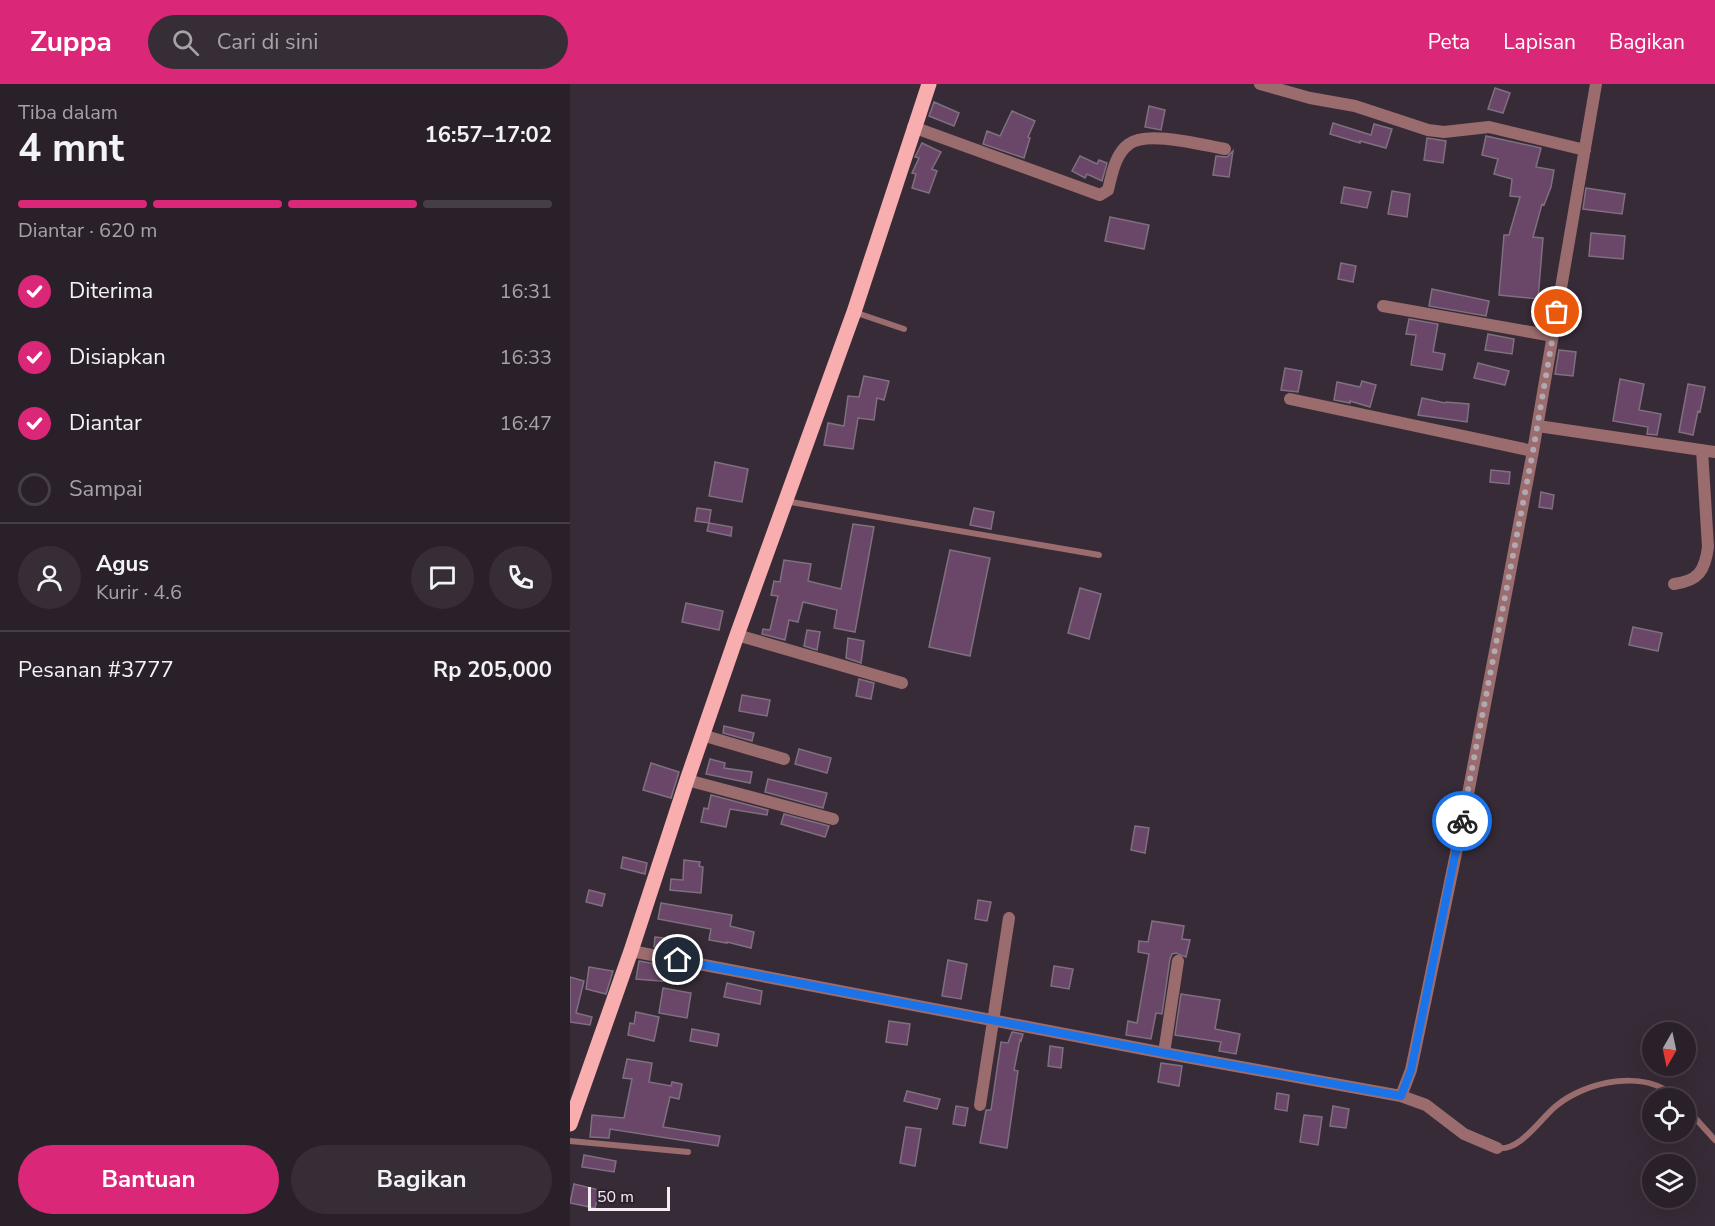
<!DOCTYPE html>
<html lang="id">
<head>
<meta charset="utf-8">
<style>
	body { margin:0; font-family:"Nunito Sans",sans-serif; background:#362d36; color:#f1f3f6; height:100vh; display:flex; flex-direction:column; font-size:22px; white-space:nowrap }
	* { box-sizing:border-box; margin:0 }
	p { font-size:20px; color:#a5a3a8 }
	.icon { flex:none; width:33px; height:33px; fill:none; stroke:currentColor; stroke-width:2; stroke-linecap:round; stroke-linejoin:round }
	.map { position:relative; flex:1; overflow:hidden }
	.details { display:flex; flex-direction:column; background:#2a202a; width:570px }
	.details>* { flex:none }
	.needle { width:39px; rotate:189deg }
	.buttons { position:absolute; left:1072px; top:938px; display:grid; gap:12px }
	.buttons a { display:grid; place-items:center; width:54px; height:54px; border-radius:50%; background:#2a202a; box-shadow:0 6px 24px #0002,0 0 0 2px #463e47; font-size:30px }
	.scale { position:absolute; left:18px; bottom:15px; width:82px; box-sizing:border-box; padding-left:6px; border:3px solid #f4ecf4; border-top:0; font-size:16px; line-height:21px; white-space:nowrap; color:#f4ecf4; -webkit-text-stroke:4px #2e222e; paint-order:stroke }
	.pin { position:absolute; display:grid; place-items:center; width:51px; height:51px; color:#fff; margin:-26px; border:3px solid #fff; border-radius:50%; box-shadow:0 2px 6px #0007 }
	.courier { position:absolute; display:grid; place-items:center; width:60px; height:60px; margin:-30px; border:4px solid #1a73e8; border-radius:50%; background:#fff; color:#222; box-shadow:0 2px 8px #0007 }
	.headline em { font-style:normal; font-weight:700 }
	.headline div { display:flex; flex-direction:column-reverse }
	.headline { display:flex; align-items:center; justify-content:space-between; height:102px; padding:0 18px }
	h1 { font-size:39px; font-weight:700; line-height:45px }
	.bar { display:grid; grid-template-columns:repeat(4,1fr); gap:9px 6px; align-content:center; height:72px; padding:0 18px }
	.bar i { height:8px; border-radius:4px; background:#463e47 }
	.bar .current { background:#db2777 }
	.bar p { grid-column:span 4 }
	.line { display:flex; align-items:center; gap:15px; padding:0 18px; border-top:2px solid #463e47 }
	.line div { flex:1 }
	.round { display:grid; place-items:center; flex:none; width:63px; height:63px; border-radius:32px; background:#362d36 }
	ol { padding:0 18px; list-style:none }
	li { display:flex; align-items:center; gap:18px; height:66px }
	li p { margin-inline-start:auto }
	li .icon { padding:6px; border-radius:50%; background:#db2777; color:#fff; stroke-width:4 }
	li:last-child { color:#a5a3a8 }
	li i { width:33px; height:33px; border:3px solid #463e47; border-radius:50% }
	.primary-button { display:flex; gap:12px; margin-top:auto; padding:12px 18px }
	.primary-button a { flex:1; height:69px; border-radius:36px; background:#db2777; color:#fff; font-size:24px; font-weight:700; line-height:69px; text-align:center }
	.primary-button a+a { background:#362d36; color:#f1f3f6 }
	header { display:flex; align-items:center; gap:36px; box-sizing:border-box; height:84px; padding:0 30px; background:#db2777; color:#fff }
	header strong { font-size:28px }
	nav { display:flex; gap:33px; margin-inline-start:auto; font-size:21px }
	.search { width:420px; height:54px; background:#362d36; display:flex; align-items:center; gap:15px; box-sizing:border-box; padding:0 21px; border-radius:33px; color:#a5a3a8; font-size:22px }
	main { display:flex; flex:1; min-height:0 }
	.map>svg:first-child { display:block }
	.building { fill:#6a4769; stroke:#7e707e; stroke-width:1.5 }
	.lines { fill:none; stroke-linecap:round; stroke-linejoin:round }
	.lane { stroke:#9a6c6d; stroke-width:6 }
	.street { stroke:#9a6c6d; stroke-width:12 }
	.primary { stroke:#f8adae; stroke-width:15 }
	.done { stroke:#b2a8b2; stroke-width:6; stroke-dasharray:0 10.8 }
	.route { stroke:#1a73e8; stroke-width:8 }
</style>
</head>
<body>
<header>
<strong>Zuppa</strong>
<div class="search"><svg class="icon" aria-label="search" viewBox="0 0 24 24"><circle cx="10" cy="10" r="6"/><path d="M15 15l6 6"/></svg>Cari di sini</div>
<nav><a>Peta</a><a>Lapisan</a><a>Bagikan</a></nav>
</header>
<main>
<section class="details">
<div class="headline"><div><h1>4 mnt</h1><p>Tiba dalam</p></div><em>16:57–17:02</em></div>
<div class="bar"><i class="current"></i><i class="current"></i><i class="current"></i><i></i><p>Diantar · 620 m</p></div>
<ol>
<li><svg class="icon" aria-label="check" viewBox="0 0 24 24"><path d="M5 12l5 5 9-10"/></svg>Diterima<p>16:31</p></li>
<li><svg class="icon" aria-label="check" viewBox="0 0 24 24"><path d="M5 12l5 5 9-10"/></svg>Disiapkan<p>16:33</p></li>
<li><svg class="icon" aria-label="check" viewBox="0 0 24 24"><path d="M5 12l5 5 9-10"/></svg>Diantar<p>16:47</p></li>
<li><i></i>Sampai</li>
</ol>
<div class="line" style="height:108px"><a class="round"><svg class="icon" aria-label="person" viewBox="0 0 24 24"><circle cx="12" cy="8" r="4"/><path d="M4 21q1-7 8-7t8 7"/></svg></a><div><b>Agus</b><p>Kurir · 4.6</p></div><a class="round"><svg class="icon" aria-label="chat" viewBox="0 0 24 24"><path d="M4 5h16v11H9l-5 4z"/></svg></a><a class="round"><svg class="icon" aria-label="phone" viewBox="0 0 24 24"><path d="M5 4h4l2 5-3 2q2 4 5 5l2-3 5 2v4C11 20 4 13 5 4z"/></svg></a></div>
<div class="line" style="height:78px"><div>Pesanan #3777</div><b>Rp 205,000</b></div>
<div class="primary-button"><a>Bantuan</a><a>Bagikan</a></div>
</section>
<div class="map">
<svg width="1145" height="1142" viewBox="0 0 1145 1142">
	<rect width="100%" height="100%" fill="#382b38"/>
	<path class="building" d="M925,4L940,9L933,29L918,25Z
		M364,18L389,29L384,42L359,32Z
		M579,22L595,26L591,46L575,43Z
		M442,27L465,37L458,53L460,54L454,74L413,60L417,47L430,52Z
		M763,39L801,51L804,40L822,45L816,64L790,57V59L760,50Z
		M916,52L971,64L966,83L984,86L981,103L974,121L972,120L963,153L973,154L968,215L929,211L934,151H939L950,113L940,112L942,95L924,90L928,75L912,71Z
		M857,54L876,57L873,79L854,76Z
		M352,59L371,68L362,85L367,87L359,109L342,104L346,90L342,89L349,74L345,73Z
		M663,67L659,93L643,91L646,72L657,73Z
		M510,72L527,80L529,76L537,79L532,97L517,90L515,94L502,87Z
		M774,103L801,108L797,124L771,119Z
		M1016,104L1055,110L1052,130L1013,125Z
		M822,107L840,110L837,133L818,130Z
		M540,133L579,141L574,165L535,157Z
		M1021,149L1055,152L1053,175L1019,172Z
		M771,179L786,182L783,198L768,195Z
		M862,205L919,217L916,232L859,222Z
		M839,235L868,240L863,268L875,270L872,286L841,281L846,251L836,250Z
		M918,250L944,255L942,270L915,266Z
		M989,266L1006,268L1003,292L985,290Z
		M908,279L939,287L935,301L904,294Z
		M715,284L732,287L728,308L711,306Z
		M294,292L319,297L314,316L307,314L304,336L288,334L283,365L254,361L258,339L274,342L278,312L289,313Z
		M1050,295L1074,300L1069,326L1091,330L1087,351L1077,350L1078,343L1043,337Z
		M792,297L806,301L800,323L780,317V319L764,316L767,298L790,303Z
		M1118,300L1135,303L1130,328L1128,327L1123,351L1109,348Z
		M852,314L875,319L876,318L899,320L897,338L848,331Z
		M145,378L178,385L172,418L139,412Z
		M921,386L940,388L939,400L920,398Z
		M971,408L984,411L982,425L969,423Z
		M127,424L141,426L139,439L125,437Z
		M404,424L424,428L421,445L400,441Z
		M139,439L162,443L161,452L137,447Z
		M283,440L304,443L285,548L264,544L267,526L233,518L228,538L219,536L215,556L192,550L193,545L200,546L208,512L201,511L204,497L210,498L214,476L241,480L238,497L271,505Z
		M380,466L420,474L400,572L359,563Z
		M510,504L531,510L519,555L498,549Z
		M116,519L153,527L149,546L112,538Z
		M1063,543L1092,549L1088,567L1059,561Z
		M237,546L250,548L247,566L234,562Z
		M278,554L294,557L291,579L276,574Z
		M289,595L304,599L301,615L286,612Z
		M172,611L200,616L197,632L169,627Z
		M154,642L184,649L182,657L153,649Z
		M229,665L261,674L257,689L225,680Z
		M140,675L155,679L154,684L182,688L180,699L136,690Z
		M81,679L109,688L101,714L73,706Z
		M198,695L257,709L253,724L195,708Z
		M141,711L198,726L197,731L160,725L156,743L131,738L134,724L138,725Z
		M214,730L259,742L255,753L211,740Z
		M565,742L579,744L575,769L561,766Z
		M53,773L77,779L75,790L51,784Z
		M114,776L130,778L129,782L133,783L131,809L100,806L101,795L113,796Z
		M19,806L35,810L32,822L16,818Z
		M408,816L421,818L417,837L405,835Z
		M91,819L162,831L160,842L184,848L181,864L157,858V859L139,856L141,845L88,835Z
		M582,837L614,842L612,855L620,856L616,873L606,869L602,870L600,875L592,930L586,929L581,955L556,951L558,937L567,939L579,870L568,868L569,857L578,858Z
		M85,853L110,856L108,868L84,863Z
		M378,876L397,880L391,915L372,912Z
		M69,877L97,882L102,886L101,898L66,895Z
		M484,882L503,885L499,905L481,902Z
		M19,883L43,887L36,910L16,905Z
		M0,893L14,897L6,929L22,933L20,941L0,938Z
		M157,899L192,907L190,920L154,913Z
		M93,904L121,909L117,934L89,929Z
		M611,910L650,916L645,945L670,950L666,970L649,967L651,958L605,951Z
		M66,928L89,933L84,957L58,951L60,939L64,940Z
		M319,937L340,940L337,961L316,958Z
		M122,945L149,950L147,962L120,957Z
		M442,948L453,950L451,957L450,956L444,986L448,987L437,1064L410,1059L416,1026H421L431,958L438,959Z
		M480,962L493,964L491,984L478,982Z
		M57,975L82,979L79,998L101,1002L102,998L112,1000L109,1015L100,1013L93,1043L150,1052L148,1062L40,1045L39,1054L20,1053L22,1031L54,1034L62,995L53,994Z
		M591,979L612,982L609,1002L588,998Z
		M337,1007L370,1015L367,1025L334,1017Z
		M707,1009L719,1011L717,1027L705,1025Z
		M386,1022L398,1024L395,1042L383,1040Z
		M763,1022L779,1025L776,1044L760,1042Z
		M734,1031L752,1033L748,1061L730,1058Z
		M336,1043L351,1045L345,1082L330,1079Z
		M14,1071L46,1077L44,1088L12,1083Z
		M4,1100L29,1106L25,1124L0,1119Z"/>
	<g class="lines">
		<path class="lane" d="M284,228L334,245
			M215,417L529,471
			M1116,1024L1145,1056
			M0,1057L118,1068
			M927,1064C950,1068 971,1034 986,1022C1016,997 1076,984 1106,1014"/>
		<path class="street" d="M690,0L740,14L785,22L858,46L874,48L919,43L1015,66
			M343,43L530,111L538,106C542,90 545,70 559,60C577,46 632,61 655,65
			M813,222L983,252
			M720,315L963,367
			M968,342L1145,368
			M1104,500C1128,497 1135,487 1138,463L1132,366
			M167,551L332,599
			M132,651L214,675
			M117,696L263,735
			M61,867L594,969L831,1012L856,1021L894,1050L927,1064
			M594,969L608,877
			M831,1012L841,986L894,731L963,367L1026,0
			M410,1021L439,834"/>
		<path class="primary" d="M0,1040L61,867L117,696L167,551L284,228L359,0"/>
	</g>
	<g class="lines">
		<path class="done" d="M892,737L963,367L987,228"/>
		<path class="route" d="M108,876L594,969L831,1012L841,986L892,737"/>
	</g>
</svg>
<div class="buttons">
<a><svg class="needle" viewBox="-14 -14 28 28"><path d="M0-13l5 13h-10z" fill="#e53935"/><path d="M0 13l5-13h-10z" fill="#a5a3a8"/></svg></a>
<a><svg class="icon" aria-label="locate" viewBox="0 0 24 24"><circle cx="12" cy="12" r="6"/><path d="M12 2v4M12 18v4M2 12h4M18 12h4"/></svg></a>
<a><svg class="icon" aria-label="layers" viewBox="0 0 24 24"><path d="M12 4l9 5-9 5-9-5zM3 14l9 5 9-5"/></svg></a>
</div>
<div class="scale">50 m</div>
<div class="pin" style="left:987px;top:228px;background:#ea580c"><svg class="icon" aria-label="bag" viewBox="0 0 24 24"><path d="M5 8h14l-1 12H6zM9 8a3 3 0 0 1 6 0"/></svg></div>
<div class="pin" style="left:108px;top:876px;background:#1f2937"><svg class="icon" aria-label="home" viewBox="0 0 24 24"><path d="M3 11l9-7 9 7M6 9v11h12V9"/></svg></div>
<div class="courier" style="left:892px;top:737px"><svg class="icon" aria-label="bike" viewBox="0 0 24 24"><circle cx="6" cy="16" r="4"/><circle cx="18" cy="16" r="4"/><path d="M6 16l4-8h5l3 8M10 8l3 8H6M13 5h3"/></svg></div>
</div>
</main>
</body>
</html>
